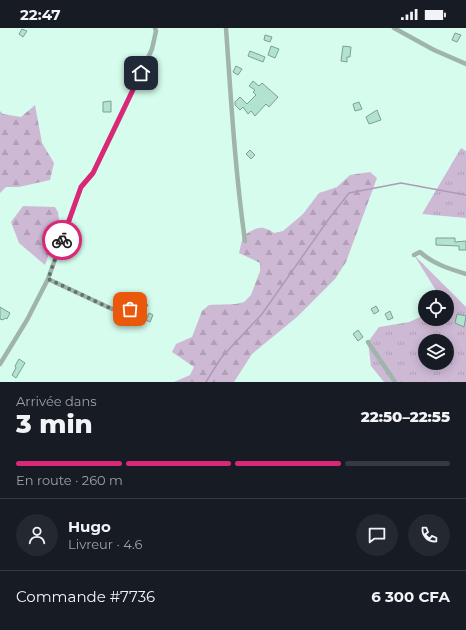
<!DOCTYPE html>
<html lang="fr">
<head>
<meta charset="utf-8">
<style>
	body { margin:0; font-family:Montserrat,sans-serif; background:#242831; color:#f1f3f6; height:100vh; display:flex; flex-direction:column; font-size:15px; white-space:nowrap }
	* { box-sizing:border-box; margin:0 }
	p { font-size:13px; color:#9ea1a6 }
	.icon { flex:none; width:22px; height:22px; fill:none; stroke:currentColor; stroke-width:2; stroke-linecap:round; stroke-linejoin:round }
	.map { position:relative; height:354px; overflow:hidden }
	.details { display:flex; flex-direction:column; background:#171b24; flex:1 }
	.details>* { flex:none }
	.fabs { position:absolute; left:418px; top:262px; display:grid; gap:8px }
	.fabs a { display:grid; place-items:center; width:36px; height:36px; border-radius:50%; background:#171b24; box-shadow:0 2px 10px #0003; font-size:20px }
	.pin { position:absolute; display:grid; place-items:center; width:34px; height:34px; color:#fff; margin:-17px; border-radius:8px; box-shadow:0 2px 6px #0006 }
	.courier { position:absolute; display:grid; place-items:center; width:40px; height:40px; margin:-20px; border:3px solid #db2777; border-radius:50%; background:#fff; color:#222; box-shadow:0 1px 5px #0007 }
	.summary em { font-style:normal; font-weight:800 }
	.summary div { display:flex; flex-direction:column-reverse }
	.summary { display:flex; align-items:center; justify-content:space-between; height:68px; padding:0 16px }
	h1 { font-size:26px; font-weight:800; line-height:30px }
	.bar { display:grid; grid-template-columns:repeat(4,1fr); gap:6px 4px; align-content:center; height:48px; padding:0 16px }
	.bar i { height:5px; border-radius:3px; background:#363941 }
	.bar .selected { background:#db2777 }
	.bar p { grid-column:span 4 }
	.line { display:flex; align-items:center; gap:10px; padding:0 16px; border-top:1px solid #363941 }
	.line div { flex:1 }
	.round { display:grid; place-items:center; flex:none; width:42px; height:42px; border-radius:21px; background:#242831 }
	.status { display:flex; justify-content:space-between; align-items:center; height:28px; padding:0 20px; background:#171b24; direction:ltr }
	.status svg { height:11px; fill:currentColor }
	.map>svg:first-child { display:block }
	.grass { fill:url(#grass-tufts); fill-rule:evenodd }
	.forest { fill:url(#forest-firs) }
	.lines { fill:none; stroke-linecap:round; stroke-linejoin:round }
	.stream { stroke:#b198ba; stroke-width:1.5 }
	.building { fill:#b2e2d0; stroke:#7da093 }
	.minor { stroke:#a0b4ac; stroke-width:4.5 }
	.done { stroke:#5d746c; stroke-width:4; stroke-dasharray:0 7.2 }
	.route { stroke:#db2777; stroke-width:5 }
</style>
</head>
<body>
<div class="status"><b>22:47</b><svg viewBox="0 0 49 12"><path d="M0 12V9h3v3zM5 12V6h3v6zM10 12V3h3v9zM15 12V0h3v12zM26 1h20v11H26zM47 4h2v5h-2z"/></svg></div>
<div class="map">
<svg width="466" height="354" viewBox="0 0 466 354">
	<defs>
		<pattern id="grass-tufts" width="24" height="20" patternUnits="userSpaceOnUse"><rect width="24" height="20" fill="#ceb9d5"/><path d="M3 7l-1-3M5 7V3M7 7l1-3M15 17l-1-3M17 17v-4M19 17l1-3" fill="none" stroke="#b09fb7"/></pattern>
		<pattern id="forest-firs" width="22" height="20" patternUnits="userSpaceOnUse"><rect width="22" height="20" fill="#ceb9d5"/><path d="M5 1l3.5 6h-7zM16 11l3.5 6h-7z" fill="#b09fb7"/></pattern>
	</defs>
	<rect width="100%" height="100%" fill="#d5fced"/>
	<path class="grass" d="M461,120L466,123V190L422,186Z
		M414,227L466,279V354H384L371,338L368,314L379,299L409,294L425,287V291H447V269H440ZM425,313H447V335H425Z"/>
	<path class="forest" d="M35,77L42,115L54,135L50,152L19,159H6L0,165V83L3,86L21,89Z
		M370,144L377,150L346,234L335,251L297,289L252,326L234,354H174L190,347L194,339L172,324L176,316L192,309L202,283L209,277L236,276L244,274L251,267L260,243V235L239,225L243,208C257,200 260,196 274,205L283,203L303,186L319,165L337,159L350,147Z
		M23,178L55,179L58,184L60,201L55,210L45,237L19,215L11,194Z"/>
	<g class="lines">
		<path class="stream" d="M206,354L221,330L262,286L328,192L349,165L401,155L466,167"/>
	</g>
	<path class="building" d="M22,1L27,3L23,9L19,6Z
		M455,5L461,7L457,14L452,12Z
		M265,7L272,9L270,14L264,12Z
		M271,18L279,21L275,30L268,27Z
		M343,18L351,19L350,29H347V34L341,33Z
		M250,23L265,29L263,34L248,28Z
		M236,38L242,41L238,47L233,44Z
		M253,53L259,58L262,55L278,69L269,79L266,76L255,88L251,83L248,86L243,79L240,82L235,77V74L240,69L247,76L256,67L253,64L255,62L249,58Z
		M111,73V84H103V74Z
		M359,74L362,81L355,83L353,76Z
		M377,82L381,92L369,96L366,89Z
		M250,122L255,127L251,131L246,126Z
		M436,210H455V214L466,213V222H459V218L436,217Z
		M425,270V284L420,273Z
		M140,272L148,277L145,282L137,277Z
		M376,278L379,283L374,286L371,281Z
		M0,279L10,285L7,291L5,290L3,292L0,291Z
		M390,283L393,290L388,292L385,286Z
		M149,285L153,287L150,294L146,292Z
		M457,286L466,288L464,299L455,295Z
		M132,288L139,292L136,298L128,294Z
		M358,302L363,309L358,313L353,306Z
		M19,331L25,335L16,350L12,347L16,340L15,338Z"/>
	<g class="lines">
		<path class="minor" d="M226,0C231,71 235,142 245,213
			M394,0L434,22L466,36
			M414,227L420,224C433,236 450,241 466,246
			M48,251L112,281L120,279L140,284
			M368,314L395,354
			M0,336L27,292L48,251L81,159L93,145L118,94L152,21L156,3L155,0"/>
	</g>
	<g class="lines">
		<path class="done" d="M62,212L48,251L112,281L120,279L130,281"/>
		<path class="route" d="M62,212L81,159L93,145L141,45"/>
	</g>
</svg>
<div class="fabs">
<a><svg class="icon" aria-label="locate" viewBox="0 0 24 24"><circle cx="12" cy="12" r="6"/><path d="M12 2v4M12 18v4M2 12h4M18 12h4"/></svg></a>
<a><svg class="icon" aria-label="layers" viewBox="0 0 24 24"><path d="M12 4l9 5-9 5-9-5zM3 14l9 5 9-5"/></svg></a>
</div>
<div class="pin" style="left:130px;top:281px;background:#ea580c"><svg class="icon" aria-label="bag" viewBox="0 0 24 24"><path d="M5 8h14l-1 12H6zM9 8a3 3 0 0 1 6 0"/></svg></div>
<div class="pin" style="left:141px;top:45px;background:#1f2937"><svg class="icon" aria-label="home" viewBox="0 0 24 24"><path d="M3 11l9-7 9 7M6 9v11h12V9"/></svg></div>
<div class="courier" style="left:62px;top:212px"><svg class="icon" aria-label="bike" viewBox="0 0 24 24"><circle cx="6" cy="16" r="4"/><circle cx="18" cy="16" r="4"/><path d="M6 16l4-8h5l3 8M10 8l3 8H6M13 5h3"/></svg></div>
</div>
<section class="details">
<div class="summary"><div><h1>3 min</h1><p>Arrivée dans</p></div><em>22:50–22:55</em></div>
<div class="bar"><i class="selected"></i><i class="selected"></i><i class="selected"></i><i></i><p>En route · 260 m</p></div>
<div class="line" style="height:72px"><a class="round"><svg class="icon" aria-label="person" viewBox="0 0 24 24"><circle cx="12" cy="8" r="4"/><path d="M4 21q1-7 8-7t8 7"/></svg></a><div><b>Hugo</b><p>Livreur · 4.6</p></div><a class="round"><svg class="icon" aria-label="chat" viewBox="0 0 24 24"><path d="M4 5h16v11H9l-5 4z"/></svg></a><a class="round"><svg class="icon" aria-label="phone" viewBox="0 0 24 24"><path d="M5 4h4l2 5-3 2q2 4 5 5l2-3 5 2v4C11 20 4 13 5 4z"/></svg></a></div>
<div class="line" style="height:52px"><div>Commande #7736</div><b>6 300 CFA</b></div>
</section>
</body>
</html>
